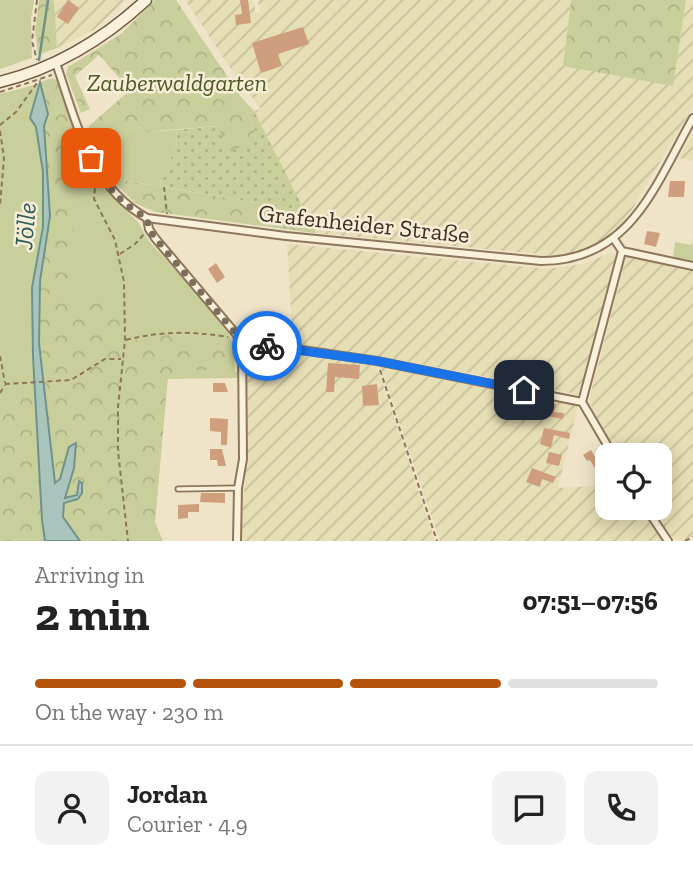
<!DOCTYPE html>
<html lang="en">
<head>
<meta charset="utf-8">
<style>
	body { margin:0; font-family:"Zilla Slab",serif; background:#f2f2f2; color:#222; height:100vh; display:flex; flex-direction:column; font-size:26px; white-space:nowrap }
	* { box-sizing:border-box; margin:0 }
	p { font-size:23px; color:#767676 }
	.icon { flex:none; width:38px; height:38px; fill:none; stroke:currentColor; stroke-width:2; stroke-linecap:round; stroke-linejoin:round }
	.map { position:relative; height:541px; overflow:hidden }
	.details { display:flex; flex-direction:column; background:#fff; flex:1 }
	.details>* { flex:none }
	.fabs { position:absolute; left:595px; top:443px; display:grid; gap:14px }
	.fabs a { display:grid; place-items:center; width:77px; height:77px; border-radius:14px; background:#fff; box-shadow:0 4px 18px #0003; font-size:35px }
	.pin { position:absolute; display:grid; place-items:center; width:60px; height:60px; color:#fff; margin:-30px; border-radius:14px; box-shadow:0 4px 10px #0006 }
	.courier { position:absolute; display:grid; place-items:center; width:70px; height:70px; margin:-35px; border:5px solid #1a73e8; border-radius:50%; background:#fff; color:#222; box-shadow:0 2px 9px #0007 }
	.headline em { font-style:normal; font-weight:800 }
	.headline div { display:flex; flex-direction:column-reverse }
	.headline { display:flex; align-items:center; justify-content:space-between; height:119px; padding:0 35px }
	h1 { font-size:46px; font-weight:800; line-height:52px }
	.bar { display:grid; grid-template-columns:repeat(4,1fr); gap:10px 7px; align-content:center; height:84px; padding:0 35px }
	.bar i { height:9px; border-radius:5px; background:#e0e0e0 }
	.bar .current { background:#b45309 }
	.bar p { grid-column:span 4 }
	.line { display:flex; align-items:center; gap:18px; padding:0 35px; border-top:2px solid #e0e0e0 }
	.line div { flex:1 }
	.round { display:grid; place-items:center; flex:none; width:74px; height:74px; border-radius:14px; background:#f2f2f2 }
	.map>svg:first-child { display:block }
	.farmland { fill:url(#farmland-furrows) }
	.green { fill:#c9cf9b }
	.forest { fill:url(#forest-crowns) }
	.garden { fill:url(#garden-dots) }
	.water { fill:#a9c4bc; stroke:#6f938a; stroke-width:2 }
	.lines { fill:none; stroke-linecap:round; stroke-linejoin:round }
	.stream { stroke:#6f938a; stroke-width:2.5 }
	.building { fill:#cf9f7d }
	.lane-casing { stroke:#8d765c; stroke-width:7 }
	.street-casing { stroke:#8d765c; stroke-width:10 }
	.secondary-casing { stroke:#6f573f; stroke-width:13 }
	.path { stroke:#8d765c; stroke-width:2; stroke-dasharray:5 3.5; stroke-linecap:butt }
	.lane { stroke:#faf1dc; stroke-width:3.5 }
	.street { stroke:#faf1dc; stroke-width:6 }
	.secondary { stroke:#faf1dc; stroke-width:10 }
	.done { stroke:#7c6e5b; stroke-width:7; stroke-dasharray:0 12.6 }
	.route { stroke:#1a73e8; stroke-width:9 }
	.labels { text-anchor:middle; stroke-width:5; stroke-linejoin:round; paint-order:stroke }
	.park-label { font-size:24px; font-style:italic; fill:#4d5a26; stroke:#f7eed8 }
	.street-label { font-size:24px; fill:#3d2e20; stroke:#f7eed8 }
	.water-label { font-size:26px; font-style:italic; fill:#2f5d5a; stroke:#f7eed8 }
</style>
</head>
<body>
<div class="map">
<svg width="693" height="541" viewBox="0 0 693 541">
	<defs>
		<pattern id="farmland-furrows" width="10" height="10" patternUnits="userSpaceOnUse" patternTransform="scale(1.75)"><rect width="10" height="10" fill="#e6deb5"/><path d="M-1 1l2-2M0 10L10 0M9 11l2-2" fill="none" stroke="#c6bf9b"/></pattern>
		<pattern id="forest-crowns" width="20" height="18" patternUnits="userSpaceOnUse" patternTransform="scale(1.75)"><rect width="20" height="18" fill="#c9cf9b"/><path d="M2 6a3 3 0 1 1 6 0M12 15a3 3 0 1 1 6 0" fill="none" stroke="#aeb285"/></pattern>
		<pattern id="garden-dots" width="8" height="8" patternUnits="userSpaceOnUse" patternTransform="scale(1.75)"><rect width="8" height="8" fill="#c9cf9b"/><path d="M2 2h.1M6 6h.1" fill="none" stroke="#aeb285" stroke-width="1.8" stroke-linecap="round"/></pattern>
	</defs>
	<rect width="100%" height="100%" fill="#f0e4c8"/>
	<path class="farmland" d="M54,0H126L95,29L57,48Z
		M185,0H253L256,13L260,12L258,0H571L563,66L673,85L686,0H693V107L625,221L604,239L580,250L551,255L316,233L254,111L261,109L237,78Z
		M693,132V161L678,158Z
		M287,244L548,269L582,264L613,252L615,258L581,395L395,359L293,344Z
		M626,257L693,271V536L684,540L675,539L668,533L651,508H660V455H617L601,428L589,400Z
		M244,351L298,355L377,366L435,541H241L246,457Z
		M380,367L578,406L558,488L607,485V508H642L661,537V541H440Z"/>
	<path class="green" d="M0,0H34L31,19L32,58L0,69Z
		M38,84L30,118L36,127L43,172V228L32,288L33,356L45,541H0V94Z
		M144,127L145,132L176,130L177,144L159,186L110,178L89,133Z
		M96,181L138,222L149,241L199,296L229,334L233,345L235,372H238V378L167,379L155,522L163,541H80L69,528L64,503L79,499L82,493V484L79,482L68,485L69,447L67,459L48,427L39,343V297L50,195Z
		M693,237V262L673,258L675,242L692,245Z"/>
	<path class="forest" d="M39,0H54L57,48L38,55L35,30Z
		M155,0H176L241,97L254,111L247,114L253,123L256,140L229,153L217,126L144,132V127L89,133V126L130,90L99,55L75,76L90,109L81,113L66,74L68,67L121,34Z
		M571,0H686L673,86L563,66Z
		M52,78L57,80L96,181L67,190L75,238L68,280L76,308L100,299L116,298L124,306V323L120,341C142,341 165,333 188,333L192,343L219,347L226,353V364L222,370H179L168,377L155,522H123L126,541H80L63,517L64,503L78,499L77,495L65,499L68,485L69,447L60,479L55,483L39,343L40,281L50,216L44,126L48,114L40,82Z
		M110,178L294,209L307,232L155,212L135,203Z
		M36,384L45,541H0V420L23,396L28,385Z"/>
	<path class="garden" d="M254,111L316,233L307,232L294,209L159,186L177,144L176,130L218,126L229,152L256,140L253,123L247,114Z"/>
	<path class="water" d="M40,82L48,114L44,126L50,216L40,281L39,343L55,483L60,479L69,447L76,443L74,468L65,498L77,495L79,481L82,483V493L78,499L64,503L63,517L80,541H45L42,520L33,356L32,288L43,227V172L36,127L30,118Z"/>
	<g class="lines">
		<path class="stream" d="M39,60L48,0"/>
	</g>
	<path class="building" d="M68,0L79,8L68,24L57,17Z
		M240,0H248L251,23L236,25L235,15L242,14Z
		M303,27L309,44L278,54L282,66L261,73L252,43Z
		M78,143L82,153L71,157L67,147Z
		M670,181H685L684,197H668Z
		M647,231L660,233L656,247L644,244Z
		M216,263L225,277L217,283L208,269Z
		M328,363L360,365L359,379L335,377L334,392H326Z
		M213,383H225L228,392H213Z
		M377,384L379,405L363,406L362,386Z
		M543,401L556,404L554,412L564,413L563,419L540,415Z
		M210,418L228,419L227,445H221V432L210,431Z
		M544,428L570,433L569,439L554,435L551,448L540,444Z
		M210,449H222L226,466H218L217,460H210Z
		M591,450L597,460L600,458L606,468L598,473L590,460L587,461L583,455Z
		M549,452L562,455L559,466L546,463Z
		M532,468L556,477L553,483L542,479L540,487L526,482Z
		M201,493H225V503L200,502Z
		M199,504V512H188V518L178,519V505Z"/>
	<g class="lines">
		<g class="lane-casing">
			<path id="lane" d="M178,489L238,488"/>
		</g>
		<g class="street-casing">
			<path id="street" d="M56,63C76,121 90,187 147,218L286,236L541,261C631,261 655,185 693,118
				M147,218L149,229L155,238L242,341L377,361L582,402
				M614,239L622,251L693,266
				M582,402L622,251
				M582,402L613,455
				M646,508L668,541
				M237,541L238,488L243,459L242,341"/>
		</g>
		<g class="secondary-casing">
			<path id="secondary" d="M0,82C56,68 104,39 146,0"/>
		</g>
		<path class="path" d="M37,0L32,41L37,60
			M0,92L52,75
			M0,125L16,112L37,83
			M0,131L4,158L0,205
			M99,181L95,188L94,199L115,240L124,282L125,340L118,407V451L128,541
			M164,187L167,214
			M120,254L135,244L145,233
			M126,340C161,331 192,331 228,337
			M0,356L5,383
			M380,370L437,541
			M5,384L71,380L105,359H121
			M0,393L5,385
			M685,541L693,537"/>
		<use href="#lane" class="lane"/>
		<use href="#street" class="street"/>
		<use href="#secondary" class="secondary"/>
	</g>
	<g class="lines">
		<path class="done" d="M91,158C105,185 121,204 147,218L149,229L155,238L242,341L267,346"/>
		<path class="route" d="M267,346L377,361L524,390"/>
	</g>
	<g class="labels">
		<g class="park-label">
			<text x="177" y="91">Zauberwaldgarten</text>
		</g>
		<g class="street-label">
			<text transform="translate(364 224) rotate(6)" y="8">Grafenheider Straße</text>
		</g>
		<g class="water-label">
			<text transform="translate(25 226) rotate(-85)" y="9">Jölle</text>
		</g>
	</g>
</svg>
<div class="fabs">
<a><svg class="icon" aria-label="locate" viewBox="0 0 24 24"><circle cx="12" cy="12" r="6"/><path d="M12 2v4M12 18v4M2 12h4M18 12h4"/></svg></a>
</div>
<div class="pin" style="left:91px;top:158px;background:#ea580c"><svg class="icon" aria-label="bag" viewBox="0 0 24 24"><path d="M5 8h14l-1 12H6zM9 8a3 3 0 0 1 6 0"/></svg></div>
<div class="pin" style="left:524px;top:390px;background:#1f2937"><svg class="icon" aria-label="home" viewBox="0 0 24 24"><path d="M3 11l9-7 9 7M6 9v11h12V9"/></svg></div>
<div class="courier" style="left:267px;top:346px"><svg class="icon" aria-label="bike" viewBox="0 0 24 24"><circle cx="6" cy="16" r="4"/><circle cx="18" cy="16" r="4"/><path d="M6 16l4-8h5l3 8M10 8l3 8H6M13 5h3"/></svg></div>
</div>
<section class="details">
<div class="headline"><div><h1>2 min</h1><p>Arriving in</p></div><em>07:51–07:56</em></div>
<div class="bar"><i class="current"></i><i class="current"></i><i class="current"></i><i></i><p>On the way · 230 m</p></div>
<div class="line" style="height:126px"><a class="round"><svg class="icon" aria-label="person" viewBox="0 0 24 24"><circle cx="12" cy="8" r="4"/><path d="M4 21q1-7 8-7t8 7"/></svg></a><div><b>Jordan</b><p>Courier · 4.9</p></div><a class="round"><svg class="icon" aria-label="chat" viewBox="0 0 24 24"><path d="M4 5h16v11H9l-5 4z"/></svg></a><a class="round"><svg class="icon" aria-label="phone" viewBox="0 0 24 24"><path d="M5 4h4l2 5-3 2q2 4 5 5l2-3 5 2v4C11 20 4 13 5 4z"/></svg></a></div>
</section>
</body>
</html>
